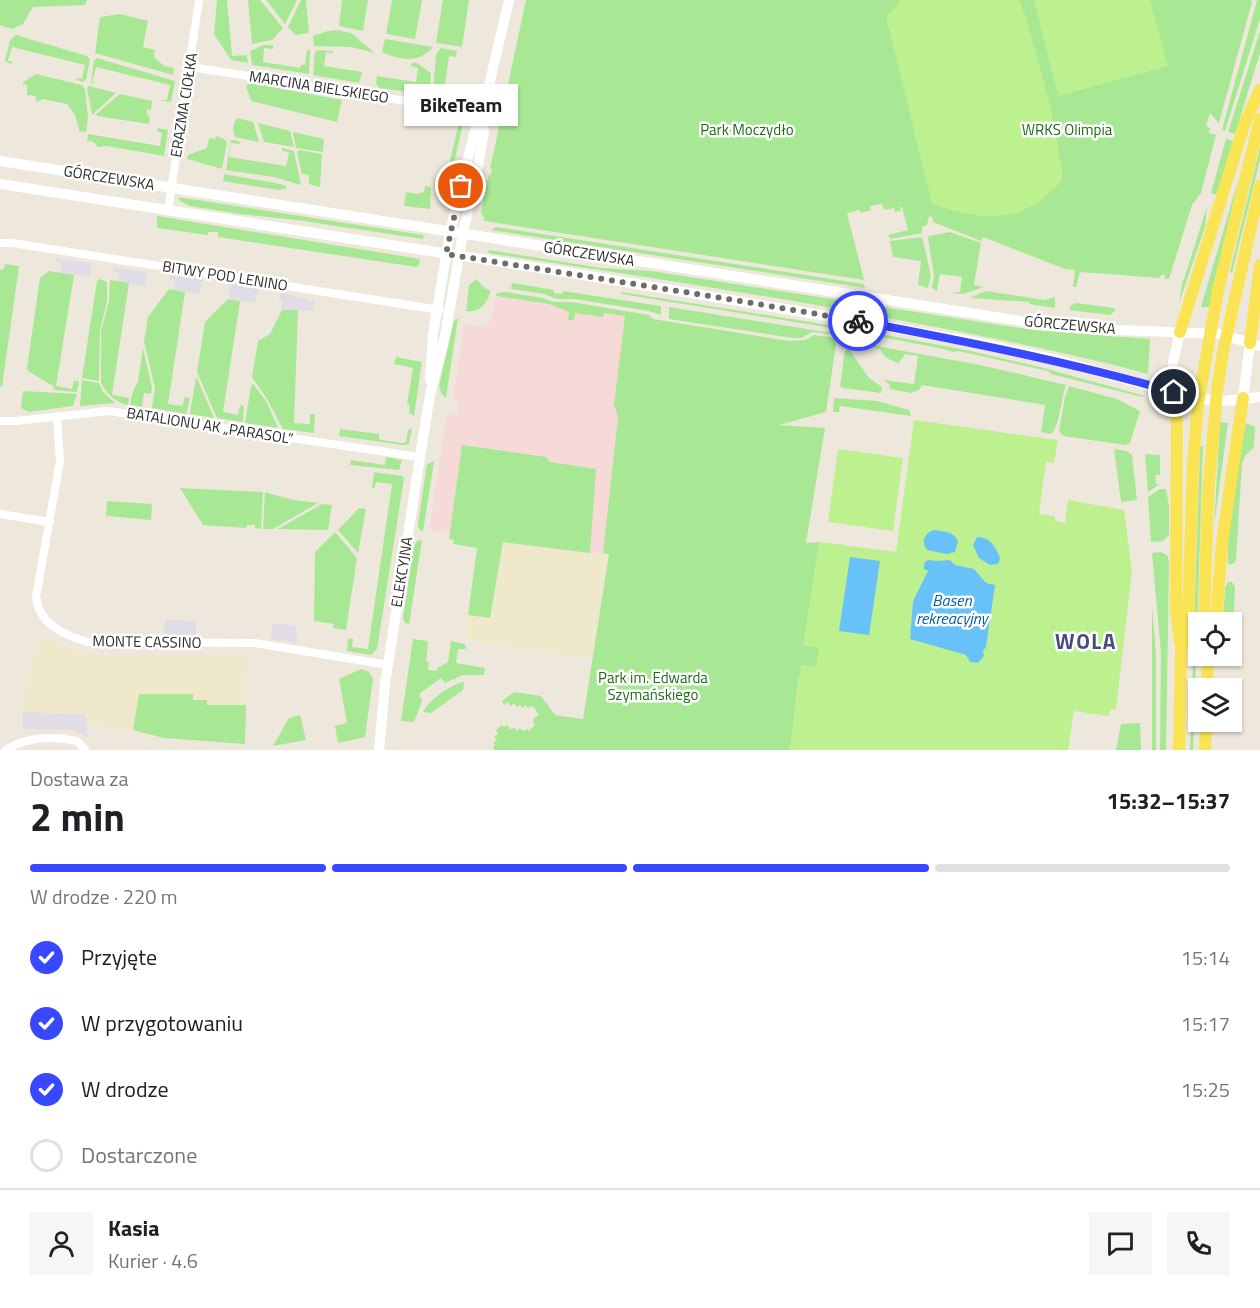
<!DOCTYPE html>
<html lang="pl">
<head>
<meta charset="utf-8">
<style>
	body { margin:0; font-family:"Titillium Web",sans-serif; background:#f6f6f6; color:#202124; height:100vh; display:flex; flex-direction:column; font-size:22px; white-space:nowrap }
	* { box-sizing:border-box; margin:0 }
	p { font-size:20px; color:#757577 }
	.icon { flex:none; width:33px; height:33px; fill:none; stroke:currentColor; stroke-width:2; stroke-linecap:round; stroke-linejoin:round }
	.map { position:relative; height:750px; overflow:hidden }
	.side { display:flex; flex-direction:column; background:#fff; flex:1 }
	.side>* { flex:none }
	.buttons { position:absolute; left:1188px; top:612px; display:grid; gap:12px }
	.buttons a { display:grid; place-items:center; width:54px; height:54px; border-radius:0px; background:#fff; box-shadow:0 2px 4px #0004; font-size:30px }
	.pin { position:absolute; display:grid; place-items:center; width:51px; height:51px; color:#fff; margin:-26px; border:3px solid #fff; border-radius:50%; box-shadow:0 2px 6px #0007 }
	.courier { position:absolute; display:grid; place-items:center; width:60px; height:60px; margin:-30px; border:4px solid #3748ff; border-radius:50%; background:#fff; color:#222; box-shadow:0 2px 8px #0007 }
	.bubble { position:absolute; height:42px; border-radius:0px; background:#fff; box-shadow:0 2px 4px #0004; font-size:20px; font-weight:700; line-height:42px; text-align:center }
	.summary em { font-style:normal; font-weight:700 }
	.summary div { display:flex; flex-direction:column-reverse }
	.summary { display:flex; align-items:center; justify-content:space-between; height:102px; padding:0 30px }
	h1 { font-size:39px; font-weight:700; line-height:45px }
	.bar { display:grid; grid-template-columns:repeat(4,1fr); gap:9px 6px; align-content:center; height:72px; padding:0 30px }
	.bar i { height:8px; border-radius:4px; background:#e0e0e0 }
	.bar .current { background:#3748ff }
	.bar p { grid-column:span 4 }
	.line { display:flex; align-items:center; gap:15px; padding:0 30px; border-top:2px solid #e0e0e0 }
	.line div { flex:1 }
	.round { display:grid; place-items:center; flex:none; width:63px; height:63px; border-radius:0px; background:#f6f6f6 }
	ol { padding:0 30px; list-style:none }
	li { display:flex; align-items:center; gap:18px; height:66px }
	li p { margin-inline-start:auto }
	li .icon { padding:6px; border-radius:50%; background:#3748ff; color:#fff; stroke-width:4 }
	li:last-child { color:#757577 }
	li i { width:33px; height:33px; border:3px solid #e0e0e0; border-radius:50% }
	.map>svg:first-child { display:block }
	.industrial { fill:#e0dde6 }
	.education { fill:#f0e8ca }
	.medical { fill:#f5dad8 }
	.green { fill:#a8e894 }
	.pitch { fill:#bdf08f }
	.water { fill:#68c2f7 }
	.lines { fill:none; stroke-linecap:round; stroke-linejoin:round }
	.street { stroke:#fff; stroke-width:8 }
	.secondary { stroke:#fff; stroke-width:10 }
	.primary { stroke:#fae454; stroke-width:12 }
	.done { stroke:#6f6d69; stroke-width:6; stroke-dasharray:0 10.8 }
	.route { stroke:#3748ff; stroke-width:8 }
	.labels { text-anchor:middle; stroke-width:5; stroke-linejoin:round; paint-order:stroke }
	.street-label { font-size:15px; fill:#2b2b2b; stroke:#fff }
	.park-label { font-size:15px; fill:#1e6d15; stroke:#fff }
	.water-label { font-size:16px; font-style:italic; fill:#045da5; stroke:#fff }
	.district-label { font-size:21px; font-weight:bold; letter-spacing:1.5px; fill:#484c7f; stroke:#fff }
</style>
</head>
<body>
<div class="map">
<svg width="1260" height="750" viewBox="0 0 1260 750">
	<rect width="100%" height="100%" fill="#eee8dc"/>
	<path class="industrial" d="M56,258L92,263L90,277L60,273L62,263L56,262Z
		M113,267L147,272L145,286L118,282L119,273L113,271Z
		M170,275L203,280L200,294L174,290L175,281L170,280Z
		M229,284L258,289L256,303L229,299Z
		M280,292L318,302H314L313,311L282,310V301H279Z
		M165,620L196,621V636L164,635Z
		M272,624L296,625L297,643L271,639Z
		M23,712L86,714L88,738L75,730L23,729Z"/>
	<path class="education" d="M502,542L590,553H609L592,659L465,639L478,548Z
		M44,637L70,649L99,655H247L245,744L164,738L133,730L86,723L85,713L23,712L26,684L34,658Z"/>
	<path class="medical" d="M496,296L646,318L609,553H590L503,542L453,544L454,540L449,539L450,533L429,530L447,414L457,415L458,401L453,399L464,324L485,326L490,321Z"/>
	<path class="green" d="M0,0H87L85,5L33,7L23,24L12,29L0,25Z
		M217,0H227L232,56L246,55V51L248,63L231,60L214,34Z
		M248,0H260L283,28L272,40L252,44Z
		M266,0H297L285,24Z
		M301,0H306L309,33L296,35L288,27Z
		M342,0H368L363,31L339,26Z
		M392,0H422L415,39L386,34Z
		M443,0H469L462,47L436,43Z
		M526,0H1251L1252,2L1219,123L1210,113L1206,126L1210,128L1209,133L1216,135L1201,193L1192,205L1169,279H1165V275H1161L1160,278L1080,272L1076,287H1073L1075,270L1065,269L983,237L981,241L933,222V218L929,216L927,225L922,227V233L890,239L888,235L908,230L902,207H900L901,211L895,212L894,208L884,210L882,204L870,206L871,210L861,213L859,210L847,213L864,280L484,221V218L481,213L489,174L491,175L492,169H490Z
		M1257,0H1260V19L1225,131L1222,130Z
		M120,14L148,21L143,47L155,50L154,57L164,66L174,68L173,75L95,53L100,17Z
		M336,30L351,33L375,53L351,47L314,46L313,36L328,31Z
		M1260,31V53L1235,134L1228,132Z
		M16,35L87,56L90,59L86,80L83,82L77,80V78L82,79L85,65L12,47L8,61L13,62L11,64L5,61L10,40Z
		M385,39L433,47C419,64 400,60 382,52Z
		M264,45H273V49L264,48L263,62L300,68L301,65H305L307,50H310L309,74L252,65L250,51Z
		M441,48L457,51L456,57L449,56L444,93H433L436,54Z
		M318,50L333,51V53L326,52L324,66L362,72L359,83L313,75L315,52Z
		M97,58L175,81L171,102L160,100H167L170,85L96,67L92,82L99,83H91L94,61Z
		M415,62L431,73L430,92L427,94L379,88L376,84L377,76L416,82L418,68L411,66V64Z
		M36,74L82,85L85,89L88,118L86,132L81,131L80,133L75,115L67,104L43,99L36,102V96L27,95V85L23,84V82Z
		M250,83L342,100L337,122L251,101L246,86Z
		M89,86L116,93L92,115L87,88Z
		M120,94L152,101L151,110L147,109V115L150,116L149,124L97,116L96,114Z
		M452,117L464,119L449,186L445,183L458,126L451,124Z
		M237,118L253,122L259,142L235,137C232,132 233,123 237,118Z
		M258,123L290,131L294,147L264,142Z
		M157,128L168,130L164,156L107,146L98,147L94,142L87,141L88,134L160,146L162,133L157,131Z
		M293,132L324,139L323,152L296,148Z
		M216,136L224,139L227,142L222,169L187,159L188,155L207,148L209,138L215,139Z
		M1226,139L1233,141L1217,195L1211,193Z
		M231,140L239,141L240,144L231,143L229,157L286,166L289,152L282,151V148L294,151L301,185L274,177L226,170Z
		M1260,147V160L1232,273L1230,272Z
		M299,150L322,154L320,187L309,184V175L302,174L297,152Z
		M224,174L280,184L286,186V189L278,190L223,181Z
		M1240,174L1209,307H1201Z
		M425,186L431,187L430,209L404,206L406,192L417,194L424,192Z
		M178,197L424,235L423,239L296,220L240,214L190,206L180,201Z
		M1207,207L1205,227L1179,303L1182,285Z
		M157,216L420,259L419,265L416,267L218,237V232H208V235L157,228Z
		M496,227L864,284L865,288L491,230Z
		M950,232L981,243L974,285L984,287L964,294L951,293L960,292L962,277L940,274L937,291L932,288L934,275L928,239L929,236Z
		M922,237L931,275L928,288L918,285L921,261L893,257L890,241Z
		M489,250L601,268L651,271L1033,330L1150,339L1148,374C1067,352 986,337 904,321C766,295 627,274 488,253Z
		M5,264L19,266L2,387H0V270L4,269Z
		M49,271L74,275L56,386L72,389L74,380L79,382L77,392L55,390L53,386L28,371L27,368L40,278Z
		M100,279L107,282V301L100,331L99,381L82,378L97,281Z
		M476,279L486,289L491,290C487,303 481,313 466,311L469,285Z
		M110,280L129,283L112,395L129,398L128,405C117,403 106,394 101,383V332L109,300Z
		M512,283L554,290V293L562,294L563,291L661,306V315L649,311L575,299H557L544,294L511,289Z
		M169,289L185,292L168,404L183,406L184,397L190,398L186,414L152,408L155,388L144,342L148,317Z
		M987,291L1044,300L1055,297V308L1029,304V302L970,298L980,293Z
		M505,292L543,298L554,302H571L649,315L653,319L788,341L805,340L814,335L837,338L826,412L779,425L825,428L806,543L819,542L844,545L817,667L799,677L790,750H494L493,748L495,745L493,742L497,740L494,736L498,734L496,730L502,725L504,727L508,725L510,730L514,727L517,731L520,728L523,731L527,729L529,731L535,725L533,722L534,718L539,715L533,706L528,708L526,705L522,708L520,705L517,707L514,703L510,706L508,702L504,705L502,701L514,692L541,696L555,715L583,719L609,554L603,553L618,417L614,404L625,316L604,313L603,317L575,313L574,320H568L569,312L549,304L496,296L497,293Z
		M622,292L816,323L835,326L838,329L621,294Z
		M228,299L240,301L223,412L238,415L240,405L244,406L243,422L217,418L197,372L205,322Z
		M1076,303L1114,308L1116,310L1110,315L1069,310L1071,305Z
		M669,307L838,334V335L812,332L802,338H793L669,319Z
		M282,310H298L294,423L310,424V414H315L314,433L283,429L267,399L252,377L258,341L270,334Z
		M458,318L446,398L441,393L439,386L454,321Z
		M848,328L971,351L1040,367L1145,396L1142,397L1051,374L1048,371L958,351L953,352L944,349L845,330Z
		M849,341L980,365L1066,385C1061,398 1060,426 1051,434L1041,432L1045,405L922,385L919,390L911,393L890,389V385L883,380L914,384L918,356L905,354L899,363C890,361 884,357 880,349L849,342Z
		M143,348L152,388L151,394L144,393L142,407L130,405L133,391L138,381Z
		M849,349L869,378L882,387L881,393L843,388L840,386L845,350Z
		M396,357L422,362L414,416L409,413L410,405L407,404L413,368L394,364Z
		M196,378H197L214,418L190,414Z
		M82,380L99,383L103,392L115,403L80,406Z
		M253,384L266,401L278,428L245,423L251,386Z
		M1069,386L1117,399L1140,411L1130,443L1126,445L1063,436L1059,431L1065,397Z
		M23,391L77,394L73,406L29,412L21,408Z
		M834,398L877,401L909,410L911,416L840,406L839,412H833Z
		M1220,422L1228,423L1214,526Z
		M1246,423L1255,427L1254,447L1245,456L1242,464L1236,559L1235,563L1229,565C1223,555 1241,441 1246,423Z
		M412,428L409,444L403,445L339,436L340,429L379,434V439L381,440L403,443L406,442L408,430Z
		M462,445L546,457L550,462L596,469L590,553L503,542L490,618L468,615L477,548L453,544L454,540L449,539Z
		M1200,446H1203L1193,750H1190Z
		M1114,449L1127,451L1132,455L1137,500L1121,502Z
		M1145,454L1160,455V475H1155L1156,484H1160L1148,492Z
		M386,457L402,460L399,470L350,465L351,460L385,465Z
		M434,461L423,532L418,528V523L427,464Z
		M374,472L402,476L404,479L377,649L371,655L347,651L348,638L353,639L352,647L368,649L392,484L376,482L374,489L372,488Z
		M180,488L263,492L261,529L255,528V525H247L246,528L203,525Z
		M1160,489H1166L1169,506V535L1163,541L1151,542L1148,497Z
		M265,492L293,500L318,503L273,529H263Z
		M107,501L152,504L151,520L106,516Z
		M322,504L332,505L328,530L278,529Z
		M359,508L366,509L358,553L338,530Z
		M335,532L357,558L346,630L333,628L334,624L314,621L315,552Z
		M422,540L409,625L404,622L403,617L414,546L417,541Z
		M1161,552L1168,556L1169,564L1166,750H1160L1161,653L1152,553Z
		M1228,582H1232L1235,587L1232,651V622H1223L1225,588Z
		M1152,606L1156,654V750H1152Z
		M413,639L427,641L428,644L426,662H429L428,670L437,671V668L448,662L451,641L464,644L466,646V649H458L456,663L485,668L484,675H463L445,683L441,678L419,694L422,701L414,722L401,721Z
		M361,669L369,672L373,679L365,737L338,743L335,726L347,723L339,679Z
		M464,682L463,690L431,713L423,712C429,700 451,684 464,682Z
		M139,694H193V700H207V705H246L245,744L164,738L133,730Z
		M300,715L306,740L273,746L289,718Z
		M1140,723L1141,750H1116L1121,724Z"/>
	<path class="pitch" d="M901,0H1019L1026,17C1037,60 1055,113 1059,156C1060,162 1063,169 1063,174C1063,182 1054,188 1049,193C1015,226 973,218 932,204L886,17Z
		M1034,0H1150L1168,66L1058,96Z
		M914,420L1058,440L1054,463L1046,462L1039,514L1055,516V521L1065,523L1068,500L1124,510L1132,572L1116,709H1110L1109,716L1074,711L1068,750H790L801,665L816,667L819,648L803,645L819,542L896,552Z
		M838,449L903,458L893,531L828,522Z"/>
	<path class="water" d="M935,530C945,532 953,531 958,541L955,552L947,554L927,550C922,543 923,538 929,532Z
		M977,537C990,537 996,547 1000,558L998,564L990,565L979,558L973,545Z
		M850,557L880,561L869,635L839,631Z
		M928,560L938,561L950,560L955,565L974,569L986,583L995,585L986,647L983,651L984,656L978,663L970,662L966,655L910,639L913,601L928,571L924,569V563Z"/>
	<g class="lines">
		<path class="street" d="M191,67L482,113
			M168,211L199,0
			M0,243H12L440,310
			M57,417L60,461L36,597C39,624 64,635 87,642L255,643L388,665
			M0,421H16L108,411L420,457
			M0,514L50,522
			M6,750C27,736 53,736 77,741L85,750"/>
		<path class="secondary" d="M0,161L1021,321L1092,329L1219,334L1260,346
			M0,184L577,274L844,319L979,343L1057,360L1193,398L1224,401L1260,397
			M430,380L433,334L450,232L474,134L486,98L509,0
			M1174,392L1173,362L1180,332
			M1243,398L1250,343
			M379,750L385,684L420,457L430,395L445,336L463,233L478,166L484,132L482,113"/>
		<path class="primary" d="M1180,332L1245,122L1260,90
			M1250,343L1260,265
			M1174,392L1177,421L1176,609L1180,643
			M1204,622L1208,494L1217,391L1223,352L1260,186
			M1216,622L1222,543L1243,398
			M1207,688L1208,656
			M1179,750L1181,650L1188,618L1193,462L1198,404L1218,290L1260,119
			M1205,750L1206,722"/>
	</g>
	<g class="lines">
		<path class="done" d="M461,186L446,254L722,298L858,321"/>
		<path class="route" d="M858,321C964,341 1070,362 1174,392"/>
	</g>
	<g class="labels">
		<g class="street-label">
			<text transform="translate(319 87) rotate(9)" y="5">MARCINA BIELSKIEGO</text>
			<text transform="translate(184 105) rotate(-81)" y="5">ERAZMA CIOŁKA</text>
			<text transform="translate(109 178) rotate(9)" y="5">GÓRCZEWSKA</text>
			<text transform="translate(589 254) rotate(9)" y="5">GÓRCZEWSKA</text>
			<text transform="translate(225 276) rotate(9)" y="5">BITWY POD LENINO</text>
			<text transform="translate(1070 325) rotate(5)" y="5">GÓRCZEWSKA</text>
			<text transform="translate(210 426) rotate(9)" y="5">BATALIONU AK „PARASOL”</text>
			<text transform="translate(402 572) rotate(-81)" y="5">ELEKCYJNA</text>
			<text transform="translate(147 642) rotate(1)" y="5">MONTE CASSINO</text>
		</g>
		<g class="park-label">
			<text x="747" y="135">Park Moczydło</text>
			<text x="1067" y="135">WRKS Olimpia</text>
			<text x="653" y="683">Park im. Edwarda<tspan x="653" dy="17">Szymańskiego</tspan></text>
		</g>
		<g class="water-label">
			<text x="952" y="606">Basen<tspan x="952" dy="18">rekreacyjny</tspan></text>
		</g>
		<g class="district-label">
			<text x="1086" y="649">WOLA</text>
		</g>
	</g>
</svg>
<div class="buttons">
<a><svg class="icon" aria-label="locate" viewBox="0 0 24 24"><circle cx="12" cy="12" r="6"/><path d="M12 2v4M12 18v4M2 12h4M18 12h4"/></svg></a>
<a><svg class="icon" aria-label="layers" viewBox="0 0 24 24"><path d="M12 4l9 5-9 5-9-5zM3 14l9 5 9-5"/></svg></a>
</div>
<div class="pin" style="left:461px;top:186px;background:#ea580c"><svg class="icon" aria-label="bag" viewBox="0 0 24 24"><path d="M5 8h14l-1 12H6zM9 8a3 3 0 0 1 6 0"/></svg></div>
<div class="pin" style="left:1174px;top:392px;background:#1f2937"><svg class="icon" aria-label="home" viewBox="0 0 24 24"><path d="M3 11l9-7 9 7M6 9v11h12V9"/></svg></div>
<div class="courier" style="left:858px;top:321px"><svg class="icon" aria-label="bike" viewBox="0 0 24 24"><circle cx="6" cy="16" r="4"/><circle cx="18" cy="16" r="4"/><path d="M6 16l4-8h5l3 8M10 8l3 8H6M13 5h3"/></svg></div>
<div class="bubble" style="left:404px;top:84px;width:114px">BikeTeam</div>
</div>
<section class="side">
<div class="summary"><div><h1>2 min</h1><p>Dostawa za</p></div><em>15:32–15:37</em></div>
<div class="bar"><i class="current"></i><i class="current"></i><i class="current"></i><i></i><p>W drodze · 220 m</p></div>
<ol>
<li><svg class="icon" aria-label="check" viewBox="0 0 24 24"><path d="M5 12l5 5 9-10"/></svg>Przyjęte<p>15:14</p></li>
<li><svg class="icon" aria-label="check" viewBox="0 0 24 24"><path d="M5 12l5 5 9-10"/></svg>W przygotowaniu<p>15:17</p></li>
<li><svg class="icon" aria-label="check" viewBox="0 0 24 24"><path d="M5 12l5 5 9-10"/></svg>W drodze<p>15:25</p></li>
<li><i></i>Dostarczone</li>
</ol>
<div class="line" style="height:108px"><a class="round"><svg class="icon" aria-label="person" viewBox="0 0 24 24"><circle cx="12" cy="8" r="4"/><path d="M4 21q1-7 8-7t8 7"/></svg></a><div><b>Kasia</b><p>Kurier · 4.6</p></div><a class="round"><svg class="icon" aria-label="chat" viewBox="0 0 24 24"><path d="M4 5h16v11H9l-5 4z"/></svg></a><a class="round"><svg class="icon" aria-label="phone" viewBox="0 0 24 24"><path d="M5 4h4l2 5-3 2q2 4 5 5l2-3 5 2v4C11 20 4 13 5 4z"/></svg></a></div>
</section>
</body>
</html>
